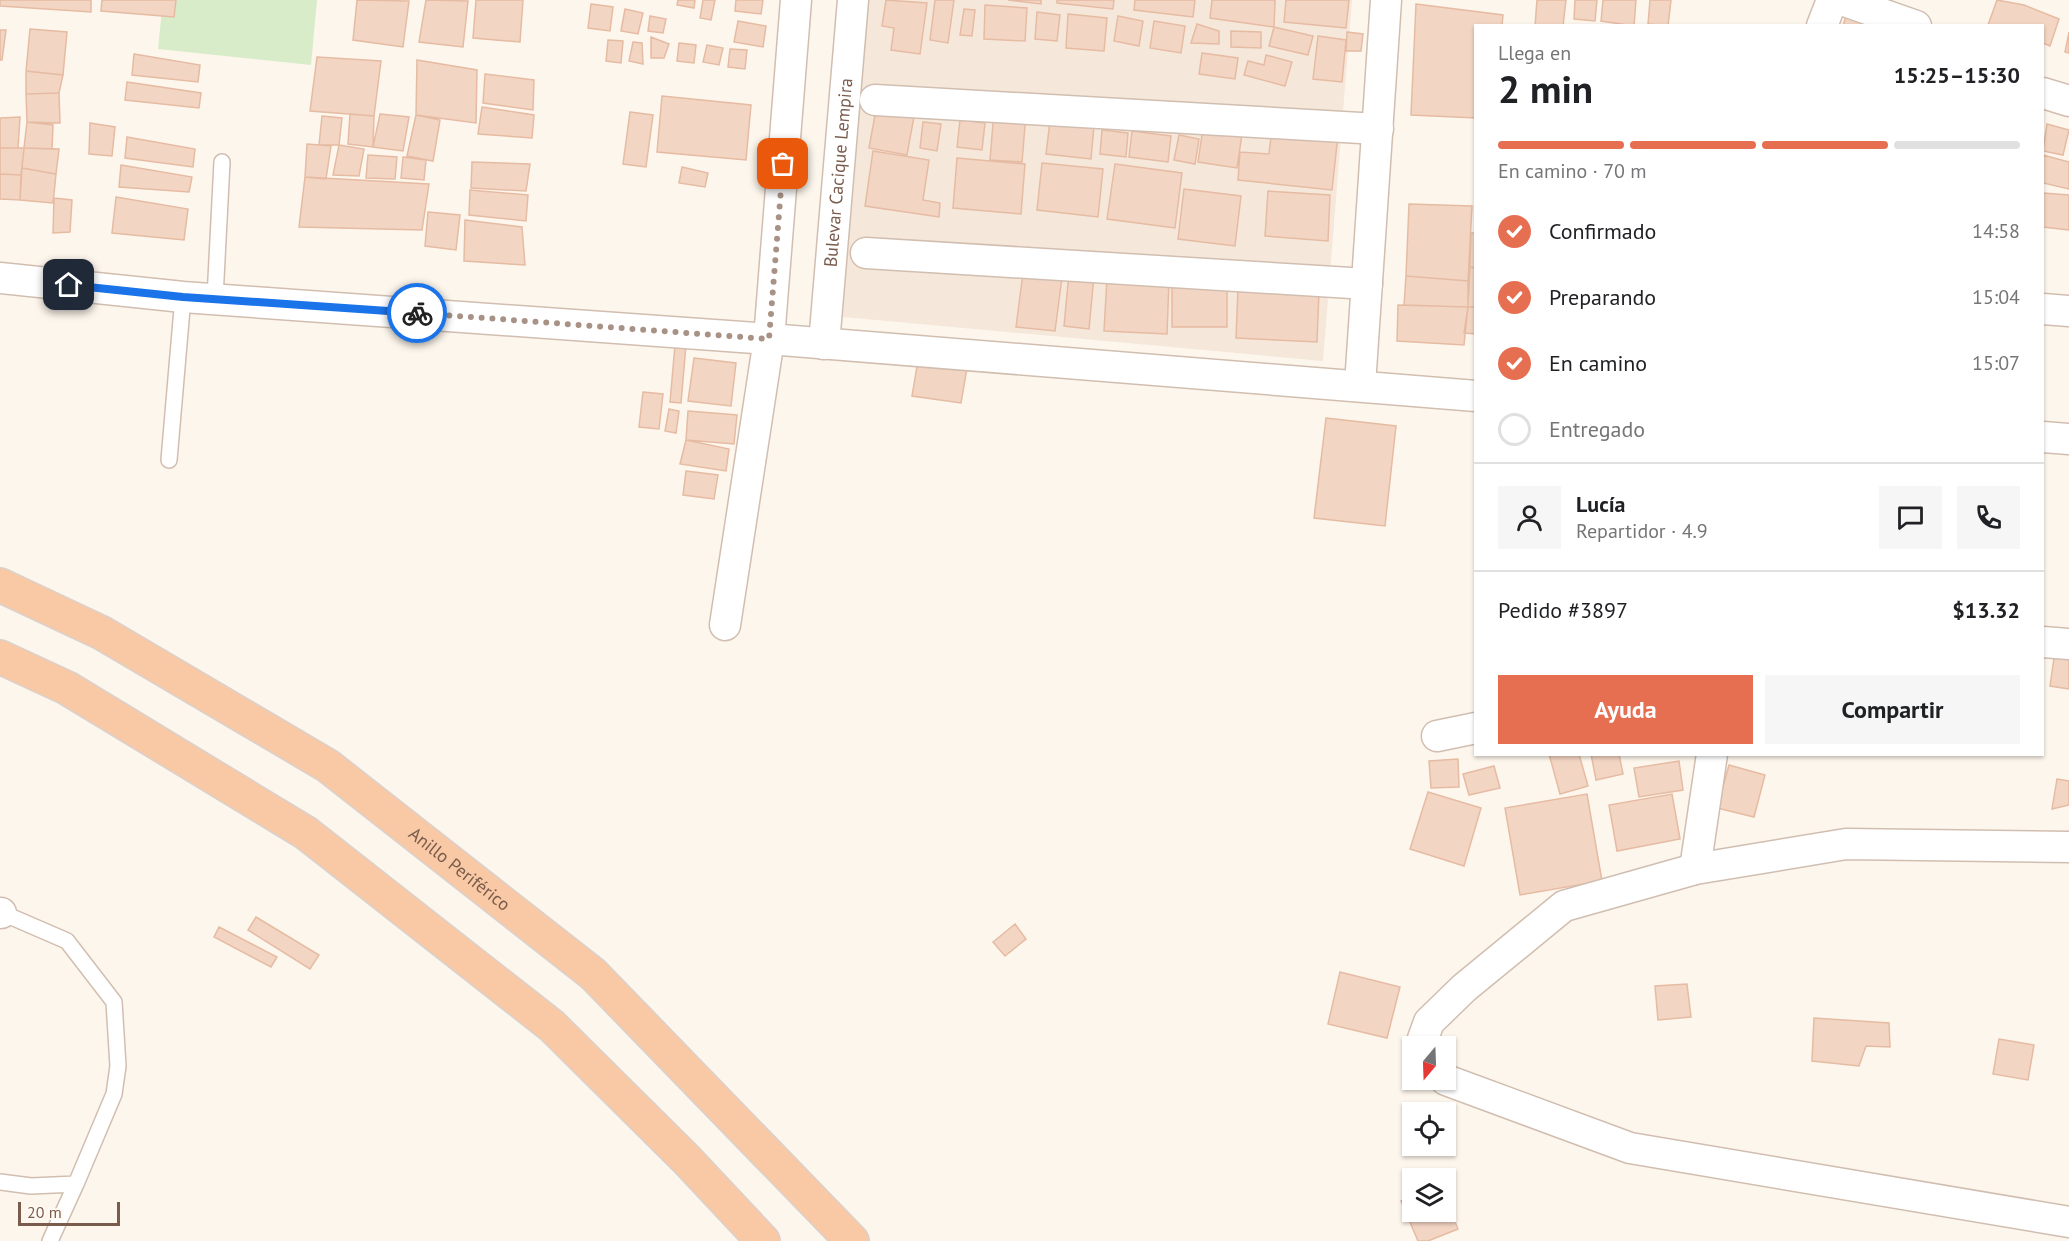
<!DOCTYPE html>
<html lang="es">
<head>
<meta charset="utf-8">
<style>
	body { margin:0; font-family:"PT Sans",sans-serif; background:#f6f6f6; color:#202124; height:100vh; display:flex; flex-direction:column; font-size:22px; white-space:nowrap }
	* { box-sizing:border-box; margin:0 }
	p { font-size:20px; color:#757577 }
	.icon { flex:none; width:33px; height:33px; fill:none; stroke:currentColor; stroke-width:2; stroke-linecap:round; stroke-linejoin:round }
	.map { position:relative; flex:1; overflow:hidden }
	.details { position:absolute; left:1474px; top:24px; width:570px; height:732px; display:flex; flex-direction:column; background:#fff; border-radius:0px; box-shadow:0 2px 4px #0004 }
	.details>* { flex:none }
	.needle { width:39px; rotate:199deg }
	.controls { position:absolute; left:1402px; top:1036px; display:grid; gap:12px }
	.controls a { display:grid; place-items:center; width:54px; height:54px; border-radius:0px; background:#fff; box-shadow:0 2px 4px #0004; font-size:30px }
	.scale { position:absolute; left:18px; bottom:15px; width:102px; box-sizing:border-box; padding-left:6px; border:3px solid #7a5c4d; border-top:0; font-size:16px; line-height:21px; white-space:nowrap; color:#7a5c4d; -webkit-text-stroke:4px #fffaf3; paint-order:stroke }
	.pin { position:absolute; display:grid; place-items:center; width:51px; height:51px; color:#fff; margin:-26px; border-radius:12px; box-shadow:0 3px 9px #0006 }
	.courier { position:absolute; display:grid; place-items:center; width:60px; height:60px; margin:-30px; border:4px solid #1a73e8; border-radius:50%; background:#fff; color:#222; box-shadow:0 2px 8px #0007 }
	.overview em { font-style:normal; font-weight:600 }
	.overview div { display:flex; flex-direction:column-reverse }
	.overview { display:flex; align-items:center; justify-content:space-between; height:102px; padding:0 24px }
	h1 { font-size:39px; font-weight:600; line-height:45px }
	.bar { display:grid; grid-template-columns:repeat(4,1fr); gap:9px 6px; align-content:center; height:72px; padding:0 24px }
	.bar i { height:8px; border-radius:4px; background:#e0e0e0 }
	.bar .current { background:#e76f51 }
	.bar p { grid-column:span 4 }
	.line { display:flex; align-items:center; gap:15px; padding:0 24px; border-top:2px solid #e0e0e0 }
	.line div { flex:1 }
	.round { display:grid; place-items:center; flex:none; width:63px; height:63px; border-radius:0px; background:#f6f6f6 }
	ol { padding:0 24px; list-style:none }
	li { display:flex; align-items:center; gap:18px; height:66px }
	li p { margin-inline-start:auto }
	li .icon { padding:6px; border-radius:50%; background:#e76f51; color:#fff; stroke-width:4 }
	li:last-child { color:#757577 }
	li i { width:33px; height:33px; border:3px solid #e0e0e0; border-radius:50% }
	.primary-button { display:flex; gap:12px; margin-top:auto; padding:12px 24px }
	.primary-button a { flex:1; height:69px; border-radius:0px; background:#e76f51; color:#fff; font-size:24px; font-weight:600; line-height:69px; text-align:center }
	.primary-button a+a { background:#f6f6f6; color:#202124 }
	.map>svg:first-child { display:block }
	.residential { fill:#f5e8da }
	.green { fill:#d8ecc9 }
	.building { fill:#f3d5c3; stroke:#e6bba3; stroke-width:1.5 }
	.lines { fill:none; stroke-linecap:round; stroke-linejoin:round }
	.service-casing { stroke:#d1beb0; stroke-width:18 }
	.minor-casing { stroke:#d1beb0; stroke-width:33 }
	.trunk-casing { stroke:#dad1cd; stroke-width:36 }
	.service { stroke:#fff; stroke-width:15 }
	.minor { stroke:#fff; stroke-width:30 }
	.trunk { stroke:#f9c8a4; stroke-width:33 }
	.done { stroke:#a89285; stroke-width:6; stroke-dasharray:0 10.8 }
	.route { stroke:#1a73e8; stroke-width:8 }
	.labels { text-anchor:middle; stroke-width:4.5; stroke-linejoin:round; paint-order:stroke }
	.street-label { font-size:18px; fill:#7a5c4d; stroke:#fffaf3 }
</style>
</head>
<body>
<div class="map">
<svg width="2069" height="1241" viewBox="0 0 2069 1241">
	<rect width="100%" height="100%" fill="#fdf6ec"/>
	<path class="residential" d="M867,0H1352L1323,361L843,317Z"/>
	<path class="green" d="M163,0H317L311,65L158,49Z"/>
	<path class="building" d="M0,0H91V12L0,6Z
		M102,0H176L174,17L101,11Z
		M357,0L409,1L403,47L353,40Z
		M426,0L468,1L463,47L419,42Z
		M476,0H523L520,42L473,38Z
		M678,0H695L694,8L677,5Z
		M703,0H715L711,20L700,18Z
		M736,0H763L761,14L735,11Z
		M886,0L927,3L920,54L891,50L894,28L882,26Z
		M935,0H954L948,43L930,40Z
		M1008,0H1041V4Z
		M1057,0H1114L1113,9L1057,3Z
		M1135,0H1195L1193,17L1134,10Z
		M1212,0H1275L1274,27L1210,18Z
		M1286,0H1349L1346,28L1284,22Z
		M1537,0H1566L1563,26H1535Z
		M1575,0H1597L1595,21L1574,19Z
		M1603,0H1636L1634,26L1601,21Z
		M1650,0H1671L1668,26L1648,24Z
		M1997,0L2024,5L2059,19L2050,46L2043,43V26L1988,25Z
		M591,4L613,7L610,31L588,28Z
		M1416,4L1503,15L1502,26H1476V118L1411,115Z
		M985,5L1027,8L1025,41L984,39Z
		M625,9L643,13L638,34L621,31Z
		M964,9L975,10L972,36L960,35Z
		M1037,12L1060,15L1057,41L1035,39Z
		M1847,12L1895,26H1843Z
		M1068,14L1107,18L1104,51L1066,48Z
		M650,16L666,19L663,33L648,31Z
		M1118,16L1143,21L1139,46L1114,41Z
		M738,21L766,26L763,47L734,42Z
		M1154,21L1185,26L1181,53L1150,48Z
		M1197,24L1219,31V44L1191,43Z
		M1274,27L1313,36L1308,55L1269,46Z
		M30,29L67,32L63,75L26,71Z
		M0,30H6L2,60H0Z
		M1231,31L1261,32V48L1231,47Z
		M1347,32L1363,34L1361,51H1346Z
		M2069,32V53L2065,52Z
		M1318,36L1346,40L1342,82L1313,79Z
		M651,37L669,44L664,58H651Z
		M608,40L623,41L621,63L606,61Z
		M633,42L642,43L643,64L629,61Z
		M679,43L696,45L694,63L677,61Z
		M707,45L723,48L719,65L703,62Z
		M730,49L747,50L745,69L728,67Z
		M1202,53L1238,58L1235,79L1199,74Z
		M134,54L200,65L198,82L132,75Z
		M1266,55L1292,62L1285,86L1244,75L1248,61L1264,65Z
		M317,57L381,61L374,116L310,111Z
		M417,60L477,70L476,123L416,115Z
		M26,71L63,75L59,93L26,94Z
		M485,74L534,80L533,110L483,103Z
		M127,82L201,93L199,108L125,100Z
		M59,93L60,123L27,122L26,94Z
		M662,96L751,105L746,160L657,152Z
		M877,104L915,111L907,155L869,148Z
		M482,107L534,115L532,138L478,134Z
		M994,111L1026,114L1022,162L990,160Z
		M630,112L653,115L646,167L623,164Z
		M350,114L374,116L373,147L348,144Z
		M380,114L409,117L403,151L373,147Z
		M416,115L440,120L433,161L407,156Z
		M322,116L342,118L339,145H319Z
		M20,117L18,148H0V118Z
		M960,120L985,123L982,150L957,147Z
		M1050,121L1094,126L1091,159L1046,154Z
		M27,122L53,125L52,149L24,148Z
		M923,122L941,124L937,151L920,148Z
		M90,123L115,127L112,156L89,154Z
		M2047,124L2069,130L2063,155L2043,151Z
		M1203,128L1242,134L1237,168L1198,162Z
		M1272,128L1338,135L1332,190L1238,180L1240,152L1269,154Z
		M1102,130L1128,133L1126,157L1100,154Z
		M1132,131L1171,136L1168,162L1129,157Z
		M1179,135L1199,139L1195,164L1174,160Z
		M127,137L195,149L193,167L125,158Z
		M307,144L331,146L326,179L305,177Z
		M339,145L364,149L359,176L333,175Z
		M0,148H24L21,175L0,174Z
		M24,148L59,149L56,174L22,168Z
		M873,151L929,160L923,200L940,203L939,217L865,206Z
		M368,155L397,157L395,179L366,178Z
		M2043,155L2069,162V189L2043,183Z
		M403,157L426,160L424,180L401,178Z
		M957,158L1025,164L1021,214L953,208Z
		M472,162L530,164L526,191L471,188Z
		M1042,163L1103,169L1098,217L1037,210Z
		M1115,164L1182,173L1175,228L1107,219Z
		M121,165L192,177L189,192L119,187Z
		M682,167L708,173L705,187L679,183Z
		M22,168L56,174L53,203L20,200Z
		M0,174L21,175L20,200L0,199Z
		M305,177L429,184L422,230L299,227Z
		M1184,189L1241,196L1235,246L1178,239Z
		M470,190L528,195L526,221L469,215Z
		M1268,191L1330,195L1328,241L1265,236Z
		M2043,193L2069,195V230L2043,227Z
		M116,197L188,209L184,240L112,233Z
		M54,198L72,200L70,232L53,233Z
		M1409,204L1472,206L1468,281L1406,276Z
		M428,212L460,215L456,250L425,246Z
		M465,220L522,227L525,265L464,261Z
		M1471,233H1476V268L1470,267Z
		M1024,265L1063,270L1055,331L1016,327Z
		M1470,267L1476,268V307H1468Z
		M1069,273L1094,276L1089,329L1064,326Z
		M1406,276L1468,281V307L1404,305Z
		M1107,278L1169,281L1167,334L1104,331Z
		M1172,285H1227V327H1172Z
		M1238,288L1319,291L1317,342L1236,338Z
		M1398,305L1468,307L1464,345L1397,341Z
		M1468,307H1476V334L1464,333Z
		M675,345H686L681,403L670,402Z
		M694,358L736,363L731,406L688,401Z
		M918,360L967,368L961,403L912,396Z
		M643,392L663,394L659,429L639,427Z
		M669,409L679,411L676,433L665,431Z
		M688,411L737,415L734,444L686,440Z
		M1326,418L1396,426L1385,526L1314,518Z
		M686,440L729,449L726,471L680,464Z
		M686,471L718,475L714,499L683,495Z
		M2055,651L2069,653V689L2050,686Z
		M1549,754H1579L1588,786L1560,794Z
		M1591,754H1619L1623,774L1596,780Z
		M1458,759L1459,787L1431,788L1429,761Z
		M1679,761L1683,790L1639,797L1634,768Z
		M1729,765L1765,775L1754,817L1717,808Z
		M1494,766L1500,788L1469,795L1463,774Z
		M2057,779L2069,781V805L2052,809Z
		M1428,792L1481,808L1464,866L1410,849Z
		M1587,794L1602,881L1520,895L1505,808Z
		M1672,794L1680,839L1617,851L1609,805Z
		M256,917L319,955L310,969L248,930Z
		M1015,924L1026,939L1005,956L993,942Z
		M219,927L277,957L271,967L214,937Z
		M1340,972L1400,987L1387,1038L1328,1024Z
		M1687,984L1691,1017L1658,1020L1655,986Z
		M1814,1018L1889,1023L1890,1047L1866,1046L1859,1066L1812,1061Z
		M1999,1039L2034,1045L2028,1080L1993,1074Z
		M1413,1196V1212H1446V1199L1458,1229L1428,1241H1418L1401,1201Z"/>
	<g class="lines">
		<g class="service-casing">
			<path id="service" d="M215,298L222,162
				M169,460L183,297
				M0,912L67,941L114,1002L118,1066L114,1094L76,1184L31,1186L0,1182
				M50,1241L76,1184"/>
		</g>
		<g class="minor-casing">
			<g id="minor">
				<path d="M1842,0L1916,26"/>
				<path d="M1822,26L1832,0"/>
				<path d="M2043,93L2069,101"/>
				<path d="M875,100L1378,129"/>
				<path d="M866,253L1367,284"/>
				<path d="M0,278L183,297L769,339L1476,396"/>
				<path d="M2043,309L2069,311"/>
				<path id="s1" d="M824,344L853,0"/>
				<path d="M1360,385L1386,0"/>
				<path d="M2043,437L2069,439"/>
				<path d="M725,625L769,339L796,0"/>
				<path d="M2043,642L2069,644"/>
				<path d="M1437,736L1476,728"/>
				<path d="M1695,869L1712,754"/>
				<path d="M0,913H1"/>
				<path d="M1420,1047L1429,1022L1464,988L1564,906L1695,869L1846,844L2069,847"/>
				<path d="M1446,1080L1630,1148L2069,1222"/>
			</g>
		</g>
		<g class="trunk-casing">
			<g id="trunk">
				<path id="s2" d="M0,585L102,633L328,766L593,974L852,1241"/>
				<path d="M0,657L67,688L306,833L552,1026L687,1160L763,1241"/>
			</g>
		</g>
		<use href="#service" class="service"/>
		<use href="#minor" class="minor"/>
		<use href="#trunk" class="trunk"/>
	</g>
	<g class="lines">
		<path class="done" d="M417,313L769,339L783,164"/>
		<path class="route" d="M69,285L183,297L417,313"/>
	</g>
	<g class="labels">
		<g class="street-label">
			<text dy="6" stroke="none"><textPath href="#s1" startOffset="172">Bulevar Cacique Lempira</textPath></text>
			<text dy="6" stroke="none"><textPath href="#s2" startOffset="542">Anillo Periférico</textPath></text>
		</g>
	</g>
</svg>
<div class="controls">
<a><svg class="needle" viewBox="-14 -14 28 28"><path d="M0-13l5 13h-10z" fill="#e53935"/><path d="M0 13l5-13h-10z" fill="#757577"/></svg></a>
<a><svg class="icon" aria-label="locate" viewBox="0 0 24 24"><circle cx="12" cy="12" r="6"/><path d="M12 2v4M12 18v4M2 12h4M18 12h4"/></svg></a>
<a><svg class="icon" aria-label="layers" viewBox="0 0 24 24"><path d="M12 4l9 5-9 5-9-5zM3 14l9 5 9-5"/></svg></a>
</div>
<div class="scale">20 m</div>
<div class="pin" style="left:783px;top:164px;background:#ea580c"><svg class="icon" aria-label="bag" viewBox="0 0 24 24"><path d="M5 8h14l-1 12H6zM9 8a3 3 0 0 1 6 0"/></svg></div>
<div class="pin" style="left:69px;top:285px;background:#1f2937"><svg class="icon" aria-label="home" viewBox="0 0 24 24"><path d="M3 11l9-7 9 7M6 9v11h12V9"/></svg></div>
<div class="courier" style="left:417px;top:313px"><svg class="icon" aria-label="bike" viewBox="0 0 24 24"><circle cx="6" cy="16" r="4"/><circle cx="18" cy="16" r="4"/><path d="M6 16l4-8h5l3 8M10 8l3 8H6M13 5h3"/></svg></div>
<section class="details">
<div class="overview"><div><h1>2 min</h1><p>Llega en</p></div><em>15:25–15:30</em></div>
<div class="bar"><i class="current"></i><i class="current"></i><i class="current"></i><i></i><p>En camino · 70 m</p></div>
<ol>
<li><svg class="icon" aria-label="check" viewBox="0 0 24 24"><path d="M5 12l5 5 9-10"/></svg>Confirmado<p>14:58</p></li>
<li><svg class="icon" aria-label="check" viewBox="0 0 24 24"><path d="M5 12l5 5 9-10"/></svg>Preparando<p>15:04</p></li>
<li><svg class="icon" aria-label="check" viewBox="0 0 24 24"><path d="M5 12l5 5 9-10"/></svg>En camino<p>15:07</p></li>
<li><i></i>Entregado</li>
</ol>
<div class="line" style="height:108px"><a class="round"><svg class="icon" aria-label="person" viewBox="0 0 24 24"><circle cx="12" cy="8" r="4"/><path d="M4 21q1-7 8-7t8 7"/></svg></a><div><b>Lucía</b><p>Repartidor · 4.9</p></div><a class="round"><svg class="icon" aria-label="chat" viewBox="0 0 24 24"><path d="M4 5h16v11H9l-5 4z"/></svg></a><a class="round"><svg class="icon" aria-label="phone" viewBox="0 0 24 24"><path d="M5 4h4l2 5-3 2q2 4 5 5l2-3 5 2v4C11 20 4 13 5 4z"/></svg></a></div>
<div class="line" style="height:78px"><div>Pedido #3897</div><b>$13.32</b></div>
<div class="primary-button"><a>Ayuda</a><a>Compartir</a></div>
</section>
</div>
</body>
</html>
